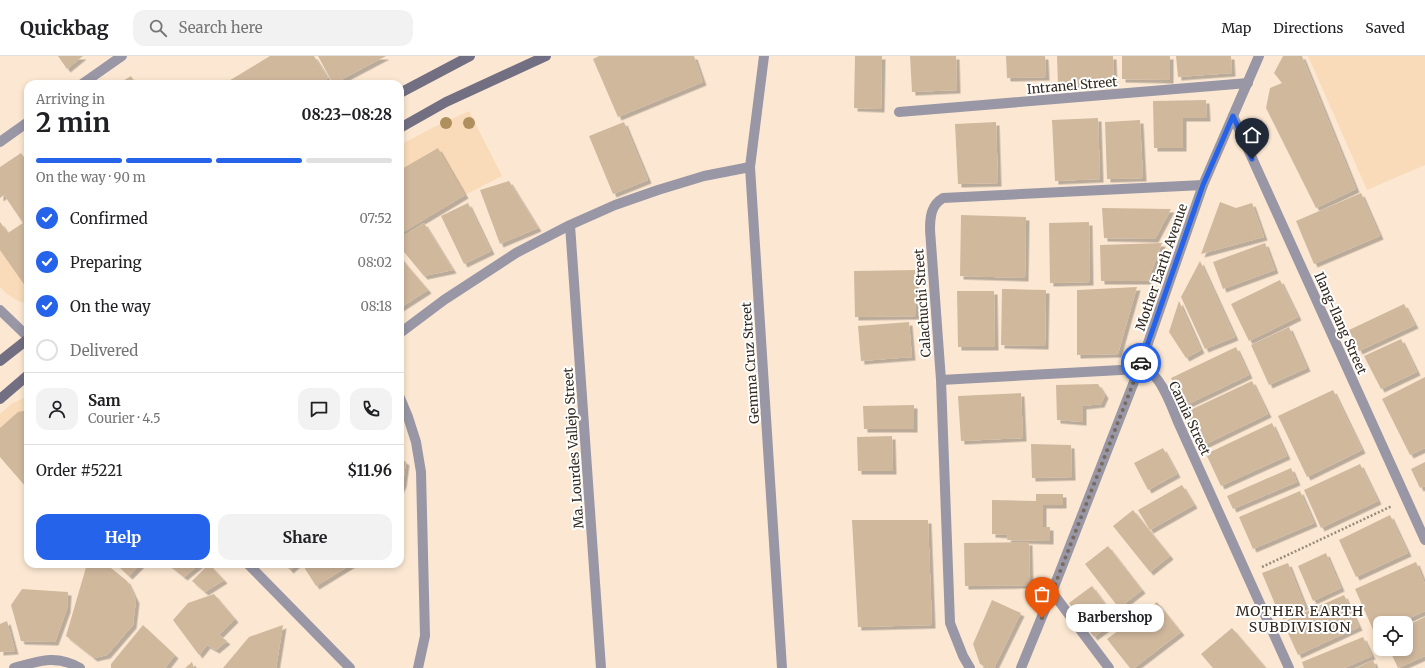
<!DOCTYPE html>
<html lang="en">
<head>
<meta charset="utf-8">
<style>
	body { margin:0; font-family:Merriweather,serif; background:#f2f2f2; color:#202124; height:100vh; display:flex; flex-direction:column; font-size:15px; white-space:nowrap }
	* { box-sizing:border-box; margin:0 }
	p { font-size:13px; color:#757577 }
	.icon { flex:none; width:22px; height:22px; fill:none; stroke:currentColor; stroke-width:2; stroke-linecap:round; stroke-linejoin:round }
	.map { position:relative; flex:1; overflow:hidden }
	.side { position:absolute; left:24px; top:24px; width:380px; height:488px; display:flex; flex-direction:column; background:#fff; border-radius:12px; box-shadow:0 2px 6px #0003 }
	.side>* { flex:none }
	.buttons { position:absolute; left:1373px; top:560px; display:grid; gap:8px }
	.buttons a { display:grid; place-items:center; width:40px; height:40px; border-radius:8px; background:#fff; box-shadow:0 2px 6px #0003; font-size:20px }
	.pin { position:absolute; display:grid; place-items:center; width:34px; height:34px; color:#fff; margin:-41px -17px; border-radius:50% 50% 50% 0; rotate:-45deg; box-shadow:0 0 4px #0007 }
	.pin .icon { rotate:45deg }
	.courier { position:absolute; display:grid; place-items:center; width:40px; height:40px; margin:-20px; border:3px solid #2563eb; border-radius:50%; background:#fff; color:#222; box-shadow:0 1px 5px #0007 }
	.bubble { position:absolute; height:28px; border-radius:12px; background:#fff; box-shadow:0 2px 6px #0003; font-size:13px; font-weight:700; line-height:28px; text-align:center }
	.headline em { font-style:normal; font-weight:700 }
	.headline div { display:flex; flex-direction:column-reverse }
	.headline { display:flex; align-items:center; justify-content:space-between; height:68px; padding:0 12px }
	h1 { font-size:26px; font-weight:700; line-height:30px }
	.bar { display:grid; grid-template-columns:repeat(4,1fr); gap:6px 4px; align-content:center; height:48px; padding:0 12px }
	.bar i { height:5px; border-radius:3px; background:#e0e0e0 }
	.bar .selected { background:#2563eb }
	.bar p { grid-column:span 4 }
	.line { display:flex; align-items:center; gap:10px; padding:0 12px; border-top:1px solid #e0e0e0 }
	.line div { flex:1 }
	.round { display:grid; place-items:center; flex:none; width:42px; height:42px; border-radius:12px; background:#f2f2f2 }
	ol { padding:0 12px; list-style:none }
	li { display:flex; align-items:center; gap:12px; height:44px }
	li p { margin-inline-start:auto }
	li .icon { padding:4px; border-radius:50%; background:#2563eb; color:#fff; stroke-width:4 }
	li:last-child { color:#757577 }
	li i { width:22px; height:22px; border:2px solid #e0e0e0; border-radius:50% }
	.action { display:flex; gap:8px; margin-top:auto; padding:8px 12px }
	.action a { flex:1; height:46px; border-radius:12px; background:#2563eb; color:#fff; font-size:16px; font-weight:700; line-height:46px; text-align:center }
	.action a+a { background:#f2f2f2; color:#202124 }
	header { display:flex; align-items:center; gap:24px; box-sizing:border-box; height:56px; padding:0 20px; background:#fff; border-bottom:1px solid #e0e0e0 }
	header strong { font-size:19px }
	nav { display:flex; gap:22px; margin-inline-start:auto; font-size:14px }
	.search { width:280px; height:36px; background:#f2f2f2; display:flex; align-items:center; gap:10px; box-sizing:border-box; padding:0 14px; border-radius:12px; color:#757577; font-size:15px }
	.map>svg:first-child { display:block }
	.built { fill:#f9dbb9 }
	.building { fill:#d0b89d; filter:url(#shadow) }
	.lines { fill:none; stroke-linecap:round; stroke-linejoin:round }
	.path { stroke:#998a7a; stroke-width:2.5; stroke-dasharray:2 2; stroke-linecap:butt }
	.service { stroke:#9997a5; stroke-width:10 }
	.minor { stroke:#9997a5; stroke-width:10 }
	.tertiary { stroke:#9997a5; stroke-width:10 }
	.secondary { stroke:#726f83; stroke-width:10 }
	.tree { fill:#b08f5e }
	.done { stroke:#786b5d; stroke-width:4; stroke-dasharray:0 7.2 }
	.route { stroke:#2563eb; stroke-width:5 }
	.labels { text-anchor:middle; stroke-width:4; stroke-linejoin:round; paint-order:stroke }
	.street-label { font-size:13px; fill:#31281e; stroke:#fff }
	.neighbourhood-label { font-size:14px; letter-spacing:1px; fill:#31281e; stroke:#fff }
</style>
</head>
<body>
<header>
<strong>Quickbag</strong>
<div class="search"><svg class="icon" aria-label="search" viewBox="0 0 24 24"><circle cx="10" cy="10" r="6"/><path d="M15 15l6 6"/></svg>Search here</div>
<nav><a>Map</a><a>Directions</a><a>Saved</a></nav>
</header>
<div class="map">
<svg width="1425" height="612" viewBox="0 0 1425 612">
	<defs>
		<filter id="shadow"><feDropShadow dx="3.5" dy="3.5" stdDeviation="0" flood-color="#0004"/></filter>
	</defs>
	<rect width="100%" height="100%" fill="#fce8d2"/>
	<path class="built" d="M1308,0H1425V109L1367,134Z
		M469,55L502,120L465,139L400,178V89L430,73Z
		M28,164V248L18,245L7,238L0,231V166L8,177Z
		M28,340V431L27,432L0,401V358L11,348Z"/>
	<path class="building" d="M58,0H83L67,13Z
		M270,0H314L328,22L318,28H228L227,26Z
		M318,0H386L333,28Z
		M599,0H694L703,26L618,61L593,3Z
		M855,0H882L881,53L854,52Z
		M910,0H956L957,34L912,36Z
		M1006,0H1045L1046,21L1007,22Z
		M1057,0H1113L1114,28L1058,30Z
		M1122,0H1170V24L1122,23Z
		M1176,0H1231L1232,17L1178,21Z
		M1283,0H1302L1356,133L1316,152L1266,52L1270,32L1282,27L1274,17Z
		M131,20L136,28H118Z
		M1206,44L1207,62H1183V92H1154L1153,45Z
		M1098,62L1100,123L1055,125L1052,64Z
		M1140,64L1143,122L1107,123L1105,66Z
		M624,66L648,124L613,138L589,80Z
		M996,66L998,127L958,128L955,68Z
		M438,92L465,139L400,178V114Z
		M21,97L28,107V234L0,194V166L8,177L23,167L4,139L0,142V111Z
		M509,125L538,172L500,188L480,134Z
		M1361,137L1380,180L1314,208L1296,165Z
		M1220,146L1236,152L1252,147L1264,181L1201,198Z
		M468,147L491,195L464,208L441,160Z
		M1102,152L1171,153L1155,183L1104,182Z
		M961,159L1026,161L1025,222L960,220Z
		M1089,166L1090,226L1050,227L1049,167Z
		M424,167L453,214L424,220L400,191V182Z
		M1162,187L1148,225H1101L1100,189Z
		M1265,187L1275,214L1223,233L1213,206Z
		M400,201L428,234L400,252Z
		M1200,205L1235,281L1205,293L1181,241Z
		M915,214L916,260L855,261L854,215Z
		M1280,224L1298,261L1249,285L1231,248Z
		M1137,231L1118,298L1077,299V234Z
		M1002,233L1046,234L1045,290L1001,289Z
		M957,235H994L995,291H958Z
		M1179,245L1201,294L1186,302L1169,276Z
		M1404,248L1415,269L1359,295L1349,274Z
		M909,266L912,301L861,305L858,270Z
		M1289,271L1307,312L1269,329L1251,289Z
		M1401,283L1417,316L1381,333L1364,300Z
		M1236,291L1249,319L1184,350L1171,322Z
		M1425,321V392L1410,399L1382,343Z
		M1252,325L1268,358L1202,390L1186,356Z
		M1098,328L1105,339L1101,348L1083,350V366L1057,364L1056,329Z
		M1333,334L1362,394L1307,421L1278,360Z
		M1021,337L1023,382L961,385L958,340Z
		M914,349V373H864L863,350Z
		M28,354V431L27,432L0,401V372L18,356Z
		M1272,367L1287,400L1221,430L1206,398Z
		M892,380L893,415H858L857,381Z
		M1031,388L1071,389L1072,421L1032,422Z
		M1163,392L1177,418L1148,434L1134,407Z
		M400,402L406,406L403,428L400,434Z
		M1425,406V430L1420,432L1411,413Z
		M1360,408L1378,445L1321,472L1304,434Z
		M1291,412L1297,426L1233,453L1227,440Z
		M1182,429L1194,449L1150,474L1138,454Z
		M1300,435L1314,467L1253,493L1239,461Z
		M1036,438H1063V449H1043V471H1050V485L1007,484L1008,479L992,478V444L1036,445Z
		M1133,454L1170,500L1150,516L1113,470Z
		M1390,459L1408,497L1356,521L1339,484Z
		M852,464H928L932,569L858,571Z
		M1029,486L1030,529L965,530L964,487Z
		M1108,490L1142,534L1119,552L1085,508Z
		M1326,497L1341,532L1313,545L1298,510Z
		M1416,506L1425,528V555L1399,567H1380V575L1375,578L1355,533Z
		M1288,507L1305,550L1280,560L1262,517Z
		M87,508H106L127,525L136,544L133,569L107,599L94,602L66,580Z
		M116,508H141L129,520Z
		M168,508H200L184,521Z
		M209,508L224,524L205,536L192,525Z
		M285,508H297L290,514Z
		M302,508H352L316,530Z
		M1092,530L1117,564L1094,581L1069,547Z
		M22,533L68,536L67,553L55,586L21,585L11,549Z
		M214,538L235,563L219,579L227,585L216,594L207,589L199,599L173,564L188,547Z
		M1344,539L1359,571L1298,599L1283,566Z
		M992,544L1021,557L994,612H988L980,608L973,588Z
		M1157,546L1181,576L1134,612H1130L1107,583Z
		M1425,561V600L1398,612L1389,593H1406V570Z
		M7,565L15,595L0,596V568Z
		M143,569L175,599L165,612H111V608Z
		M283,569L276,612H223L249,581Z
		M1232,572L1266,612H1213L1201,598Z
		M1363,581L1372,600L1344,612H1304L1302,606Z
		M1373,604L1376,612H1356Z
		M192,606L194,612H185Z"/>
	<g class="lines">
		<path class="path" d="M1262,511L1392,450"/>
		<path class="service" d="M899,56L1248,27"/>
		<path class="minor" d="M764,0L750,111L782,612
			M82,28L122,0
			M1233,60L1425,484
			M0,86L28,66
			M570,169L601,612
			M400,277L444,244L516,197L570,169L615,149L658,134L704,120L750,111
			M941,324L1139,313C1144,314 1149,315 1153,319C1163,326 1173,354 1178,366L1289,612
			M400,342L408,361L416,386L421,416L425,580L418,612
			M1052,536L1109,612
			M14,612C39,605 56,598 80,612
			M970,612L963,600L950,567L941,324L930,174C930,161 931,149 943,142L1203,129"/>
		<path class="tertiary" d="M0,254L28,281
			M248,508L350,612
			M1021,612L1052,536L1139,313L1203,129L1259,0"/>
		<path class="secondary" d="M400,37L470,0
			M400,72L446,46L546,0
			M0,305L28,283
			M0,343L28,319"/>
	</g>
	<g class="tree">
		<circle cx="446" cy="67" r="6"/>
		<circle cx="469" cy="67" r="6"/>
	</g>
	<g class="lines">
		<path class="done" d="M1042,562L1141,307"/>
		<path class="route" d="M1141,307L1203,129L1233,60L1252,103"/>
	</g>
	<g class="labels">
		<g class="street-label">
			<text transform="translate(1072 29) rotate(-5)" y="5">Intranel Street</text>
			<text transform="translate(1161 211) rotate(-71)" y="5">Mother Earth Avenue</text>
			<text transform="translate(922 247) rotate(-94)" y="5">Calachuchi Street</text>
			<text transform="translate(1341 267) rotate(66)" y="5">Ilang-Ilang Street</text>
			<text transform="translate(750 307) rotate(-94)" y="5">Gemma Cruz Street</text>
			<text transform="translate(1190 362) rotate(65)" y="5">Camia Street</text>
			<text transform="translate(573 392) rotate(-94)" y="5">Ma. Lourdes Vallejo Street</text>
		</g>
		<g class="neighbourhood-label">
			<text x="1300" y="560">MOTHER EARTH<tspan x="1300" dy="16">SUBDIVISION</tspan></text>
		</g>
	</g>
</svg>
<div class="buttons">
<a><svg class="icon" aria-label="locate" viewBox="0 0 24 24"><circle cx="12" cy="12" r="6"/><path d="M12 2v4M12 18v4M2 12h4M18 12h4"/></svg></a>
</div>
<div class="pin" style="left:1042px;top:562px;background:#ea580c"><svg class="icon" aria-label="bag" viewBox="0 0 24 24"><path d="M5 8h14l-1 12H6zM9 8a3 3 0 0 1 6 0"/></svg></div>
<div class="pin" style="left:1252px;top:103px;background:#1f2937"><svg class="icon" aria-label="home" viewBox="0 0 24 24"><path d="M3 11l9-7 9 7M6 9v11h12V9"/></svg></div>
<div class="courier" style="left:1141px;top:307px"><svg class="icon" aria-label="car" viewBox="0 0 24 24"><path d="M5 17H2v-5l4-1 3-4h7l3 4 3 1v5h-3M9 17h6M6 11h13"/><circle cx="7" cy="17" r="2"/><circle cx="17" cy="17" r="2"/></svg></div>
<div class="bubble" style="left:1066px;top:548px;width:98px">Barbershop</div>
<section class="side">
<div class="headline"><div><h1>2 min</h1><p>Arriving in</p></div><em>08:23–08:28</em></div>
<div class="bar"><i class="selected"></i><i class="selected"></i><i class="selected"></i><i></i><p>On the way · 90 m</p></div>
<ol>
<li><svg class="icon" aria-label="check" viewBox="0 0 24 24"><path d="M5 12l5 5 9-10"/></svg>Confirmed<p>07:52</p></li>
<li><svg class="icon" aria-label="check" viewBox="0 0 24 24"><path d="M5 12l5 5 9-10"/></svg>Preparing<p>08:02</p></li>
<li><svg class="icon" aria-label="check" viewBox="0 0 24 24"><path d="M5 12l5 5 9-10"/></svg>On the way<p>08:18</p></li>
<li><i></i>Delivered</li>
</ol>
<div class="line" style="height:72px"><a class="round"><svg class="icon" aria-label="person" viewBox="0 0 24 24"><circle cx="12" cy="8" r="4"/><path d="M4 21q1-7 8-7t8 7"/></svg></a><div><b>Sam</b><p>Courier · 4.5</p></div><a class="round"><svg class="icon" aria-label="chat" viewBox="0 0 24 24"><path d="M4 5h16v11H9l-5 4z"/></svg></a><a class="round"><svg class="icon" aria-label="phone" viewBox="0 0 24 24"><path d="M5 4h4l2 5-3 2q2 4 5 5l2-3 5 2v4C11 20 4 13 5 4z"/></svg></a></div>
<div class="line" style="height:52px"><div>Order #5221</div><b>$11.96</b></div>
<div class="action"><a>Help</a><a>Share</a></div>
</section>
</div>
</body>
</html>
